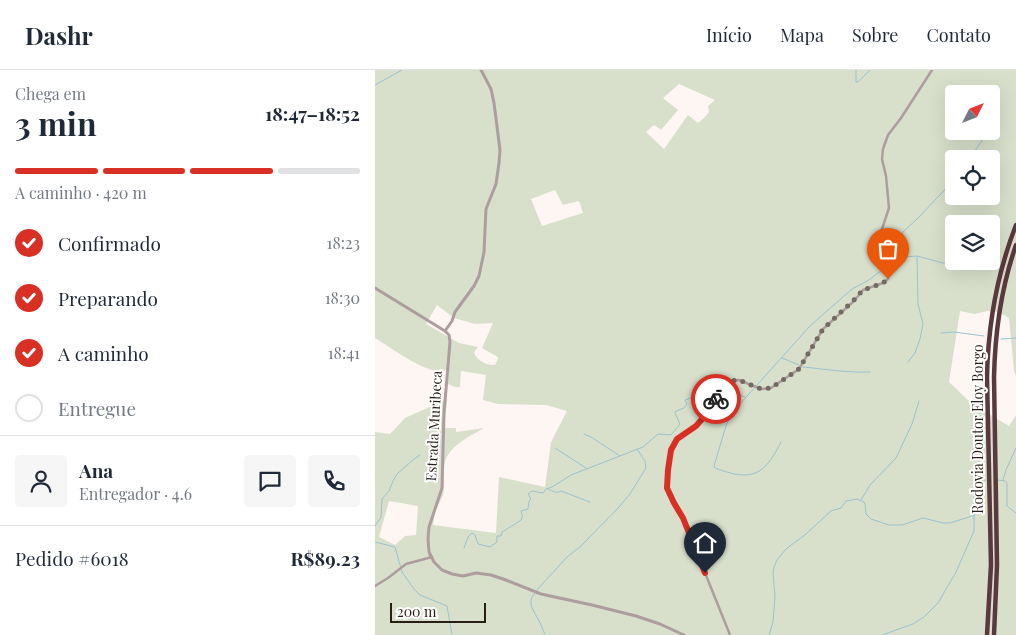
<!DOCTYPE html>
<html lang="pt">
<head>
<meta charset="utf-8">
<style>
	body { margin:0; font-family:"Playfair Display",serif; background:#f6f6f7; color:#1f2937; height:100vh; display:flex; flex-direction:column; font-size:19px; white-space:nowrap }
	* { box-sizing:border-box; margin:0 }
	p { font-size:16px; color:#747a83 }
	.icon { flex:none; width:28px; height:28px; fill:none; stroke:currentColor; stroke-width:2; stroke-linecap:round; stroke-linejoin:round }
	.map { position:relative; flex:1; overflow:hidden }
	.drawer { display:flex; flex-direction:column; background:#fff; width:375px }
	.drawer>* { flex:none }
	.needle { width:32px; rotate:48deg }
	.tools { position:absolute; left:570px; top:15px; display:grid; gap:10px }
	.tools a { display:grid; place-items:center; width:55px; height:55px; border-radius:5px; background:#fff; box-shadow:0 5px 20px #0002; font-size:25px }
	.scale { position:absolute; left:15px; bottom:12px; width:96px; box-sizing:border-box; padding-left:5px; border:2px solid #291e15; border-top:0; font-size:14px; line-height:18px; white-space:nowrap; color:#291e15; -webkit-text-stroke:4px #fff; paint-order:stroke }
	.pin { position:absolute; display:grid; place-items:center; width:42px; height:42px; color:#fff; margin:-51px -21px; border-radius:50% 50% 50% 0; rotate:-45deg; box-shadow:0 0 5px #0007 }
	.pin .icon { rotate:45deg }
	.courier { position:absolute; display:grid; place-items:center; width:50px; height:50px; margin:-25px; border:4px solid #d93025; border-radius:50%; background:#fff; color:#222; box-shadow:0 1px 6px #0007 }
	.overview em { font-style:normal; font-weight:700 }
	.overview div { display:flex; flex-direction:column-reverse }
	.overview { display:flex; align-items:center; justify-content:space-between; height:85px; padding:0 15px }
	h1 { font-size:32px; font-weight:700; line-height:38px }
	.bar { display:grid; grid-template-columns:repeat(4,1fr); gap:8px 5px; align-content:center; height:60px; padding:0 15px }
	.bar i { height:6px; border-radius:4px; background:#e0e1e3 }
	.bar .selected { background:#d93025 }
	.bar p { grid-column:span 4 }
	.line { display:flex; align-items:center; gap:12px; padding:0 15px; border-top:1px solid #e0e1e3 }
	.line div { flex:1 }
	.round { display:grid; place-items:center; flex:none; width:52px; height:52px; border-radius:5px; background:#f6f6f7 }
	ol { padding:0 15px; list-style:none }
	li { display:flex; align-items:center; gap:15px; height:55px }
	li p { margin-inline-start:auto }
	li .icon { padding:5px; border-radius:50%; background:#d93025; color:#fff; stroke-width:4 }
	li:last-child { color:#747a83 }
	li i { width:28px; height:28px; border:2px solid #e0e1e3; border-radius:50% }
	header { display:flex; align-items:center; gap:30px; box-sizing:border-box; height:70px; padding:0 25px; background:#fff; border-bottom:1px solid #e0e1e3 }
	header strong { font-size:24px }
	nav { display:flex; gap:28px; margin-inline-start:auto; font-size:18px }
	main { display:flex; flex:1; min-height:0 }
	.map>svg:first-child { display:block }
	.green { fill:#d8e0cb; fill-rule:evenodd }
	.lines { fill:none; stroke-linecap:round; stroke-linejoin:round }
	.stream { stroke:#9ac2d1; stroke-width:1 }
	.minor { stroke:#ae9d9f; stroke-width:2.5 }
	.tertiary { stroke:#ae9d9f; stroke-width:3 }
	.motorway { stroke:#5a393e; stroke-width:4.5 }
	.done { stroke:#736a62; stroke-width:5; stroke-dasharray:0 9 }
	.route { stroke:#d93025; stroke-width:6 }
	.labels { text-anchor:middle; stroke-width:4; stroke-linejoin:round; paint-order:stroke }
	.street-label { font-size:14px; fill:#291e15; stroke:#fff }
</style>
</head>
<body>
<header>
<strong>Dashr</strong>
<nav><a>Início</a><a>Mapa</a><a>Sobre</a><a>Contato</a></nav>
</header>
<main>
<section class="drawer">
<div class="overview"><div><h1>3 min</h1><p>Chega em</p></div><em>18:47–18:52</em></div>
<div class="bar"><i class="selected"></i><i class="selected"></i><i class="selected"></i><i></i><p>A caminho · 420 m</p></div>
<ol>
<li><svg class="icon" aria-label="check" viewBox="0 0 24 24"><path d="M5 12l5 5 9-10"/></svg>Confirmado<p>18:23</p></li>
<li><svg class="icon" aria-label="check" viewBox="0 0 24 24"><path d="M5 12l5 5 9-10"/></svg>Preparando<p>18:30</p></li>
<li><svg class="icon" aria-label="check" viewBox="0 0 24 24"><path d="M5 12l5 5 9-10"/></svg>A caminho<p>18:41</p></li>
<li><i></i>Entregue</li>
</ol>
<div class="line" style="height:90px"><a class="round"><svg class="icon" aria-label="person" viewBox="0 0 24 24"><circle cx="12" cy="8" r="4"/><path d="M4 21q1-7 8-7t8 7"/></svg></a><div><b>Ana</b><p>Entregador · 4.6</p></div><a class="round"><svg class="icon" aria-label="chat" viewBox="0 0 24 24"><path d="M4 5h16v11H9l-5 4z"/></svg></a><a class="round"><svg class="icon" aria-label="phone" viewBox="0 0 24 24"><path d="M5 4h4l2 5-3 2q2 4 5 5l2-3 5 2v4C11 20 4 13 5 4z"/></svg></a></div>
<div class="line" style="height:65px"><div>Pedido #6018</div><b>R$89.23</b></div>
</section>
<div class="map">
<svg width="641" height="565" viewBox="0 0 641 565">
	<rect width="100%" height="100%" fill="#fdf6f2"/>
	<path class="green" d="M0,0H641V306L639,301L634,248L624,242L612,241L600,244L585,241L574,312L597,334L634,356L641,345V565H0V362L15,364L30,348L72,329L69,358H81V362L109,358C94,367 70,377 69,398C68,407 70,416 68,425C66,430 63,435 61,439C59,444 59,449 58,455L121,463L124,407L170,417L176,372L192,341L171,335L123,334L108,330L111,305L86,301L85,317H80L73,314L74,299C70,300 66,302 62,301C45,299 16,278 0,268ZM304,14L340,30L333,36L334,42L330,47L323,53L313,45L289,79L271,62L279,55L286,60L303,40L288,28ZM579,24H616V61H579ZM579,89H616V126H579ZM180,120L188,135L204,131L208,143L167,156L156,129ZM579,154H616V191H579ZM62,235L79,248L100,254L118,253L107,278L123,287V289L120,295C112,296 101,290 99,282L103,277L84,273L51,254ZM14,431L43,436L41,465L30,466L20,475L4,467Z"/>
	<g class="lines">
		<path class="stream" d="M481,0V12H483L495,0
			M0,15L27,0
			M594,89L611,65
			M518,192L528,162L544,147L579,110
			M566,263L579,262L609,266
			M626,269L641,268
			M407,288L424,295
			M533,292L540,283L545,269L548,254L543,234L542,187
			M428,297C450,299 472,303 495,302
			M209,364L216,367L245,386
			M406,372C389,406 377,412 340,398L339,396L350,359L353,351L364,335L435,256L477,219L494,210L512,196L527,187L542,186L568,193L595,194L616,198
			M180,378L211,398
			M623,410L630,411L632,413V436L641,443
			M628,410L631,400L641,378
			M173,419C178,421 181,424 186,421L215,432
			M486,430L495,415L521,388L537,354L544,331
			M0,456L6,447L7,429L14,421L18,411L22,404L39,389L45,385
			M0,472L20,477L27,502L39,519L45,525L72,536L77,565
			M89,478L93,467L97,463L100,465L103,474L115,477L122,472V466H126L127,462C129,461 145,451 146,450C148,447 147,445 146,441L153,439L154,431L156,429L153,424L157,421L168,423L171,419L177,417L196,405L268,377L283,364L296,365L305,354L300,343L301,341L309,338L312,334L310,330L316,328L318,320L321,317L324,319L325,328L332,331L335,326L339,324V317L370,327
			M162,520L192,487L206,476L244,437L255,424L271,398L270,391L262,379
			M160,523C151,532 159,541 163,549C166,554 168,560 170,565
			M394,565L398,552L400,527L398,503L399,497L402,490L411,479L431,464L456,441L466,438L471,431L482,429L489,432L490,434L491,444L496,449L514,455H527L548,448L568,453H575L600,445
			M507,565L538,554L549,547L563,533L581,502L599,461V412L603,410H611"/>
		<path class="minor" d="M0,516L13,508L31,494L57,487
			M355,565L308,448L292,418L293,400L296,380L302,369L321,356L333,341L348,318L355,311L364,310L386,319L396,318L424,299L448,259L479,231L488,220L508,213L513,209L515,201L504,174L506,162L514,138L511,106L507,89L508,79L513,65L526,48L557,0"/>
		<path class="tertiary" d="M0,218L70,261L74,265L75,272L69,343L67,418L54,457L53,469L54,482L59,492L67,500L77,504L88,506L101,503L116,505L131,510L166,524L217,535L261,546L285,554L309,565
			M70,261L77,251L80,242L99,216L104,206L109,182L111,139L121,114L124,93L125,80L119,33L116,19L106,0"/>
		<path class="motorway" d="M612,565L616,495L612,307C613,254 622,204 641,155
			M619,565L622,495L619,307C620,261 626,218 641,175"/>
	</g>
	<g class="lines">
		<path class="done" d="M341,329L348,318L355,311L364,310L386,319L396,318L424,299L448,259L479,230L488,220L508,213L513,209"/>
		<path class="route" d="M330,503L308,448L299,433L292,418L293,400L296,380L302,369L321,356L334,341L341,329"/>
	</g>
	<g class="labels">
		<g class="street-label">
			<text transform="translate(59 356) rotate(-87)" y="5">Estrada Muribeca</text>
			<text transform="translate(603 359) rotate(-90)" y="5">Rodovia Doutor Eloy Borgo</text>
		</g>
	</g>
</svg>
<div class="tools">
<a><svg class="needle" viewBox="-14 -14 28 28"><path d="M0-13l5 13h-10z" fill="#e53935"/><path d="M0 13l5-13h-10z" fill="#747a83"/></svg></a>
<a><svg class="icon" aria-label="locate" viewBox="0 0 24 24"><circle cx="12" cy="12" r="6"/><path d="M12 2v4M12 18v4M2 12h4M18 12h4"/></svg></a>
<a><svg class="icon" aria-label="layers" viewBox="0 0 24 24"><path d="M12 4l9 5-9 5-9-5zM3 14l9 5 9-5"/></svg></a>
</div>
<div class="scale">200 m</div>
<div class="pin" style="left:513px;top:209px;background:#ea580c"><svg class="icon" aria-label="bag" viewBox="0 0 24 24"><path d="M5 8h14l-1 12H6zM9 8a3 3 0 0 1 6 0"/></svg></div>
<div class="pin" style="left:330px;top:503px;background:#1f2937"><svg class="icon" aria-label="home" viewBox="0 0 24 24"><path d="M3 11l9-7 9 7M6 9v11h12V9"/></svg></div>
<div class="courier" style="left:341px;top:329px"><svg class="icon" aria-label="bike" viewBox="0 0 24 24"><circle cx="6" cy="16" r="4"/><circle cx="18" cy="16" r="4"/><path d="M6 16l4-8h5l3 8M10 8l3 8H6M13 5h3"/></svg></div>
</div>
</main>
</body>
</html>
